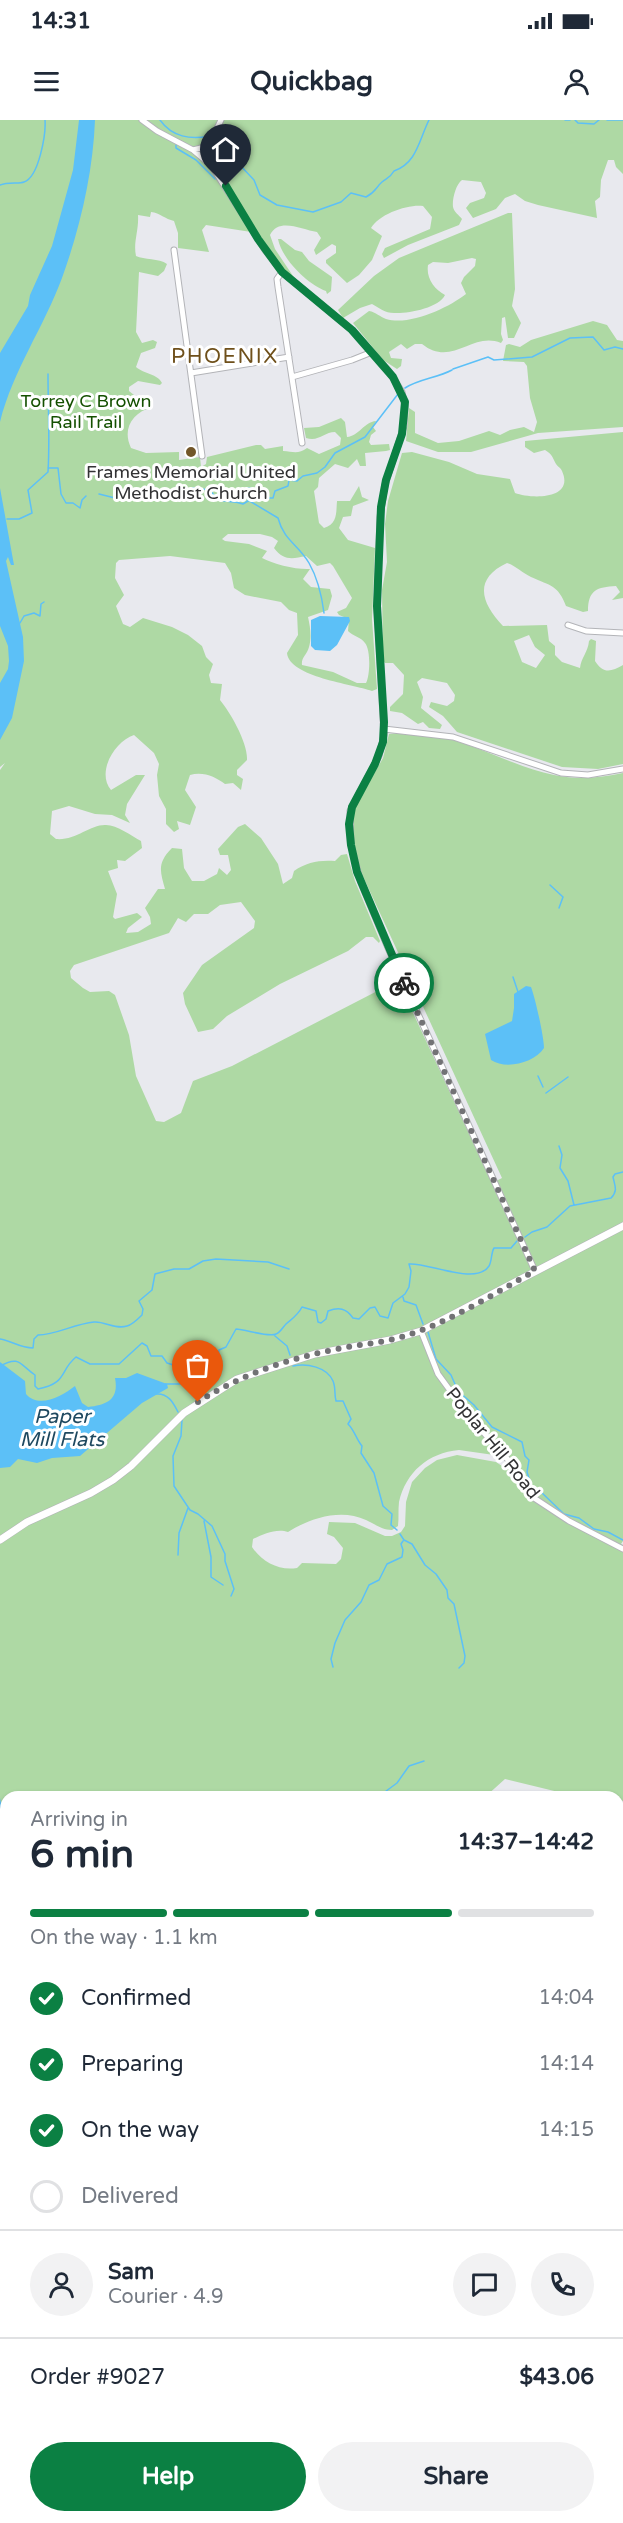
<!DOCTYPE html>
<html lang="en">
<head>
<meta charset="utf-8">
<style>
	body { margin:0; font-family:"Varela Round",sans-serif; background:#f2f2f3; color:#1f2937; height:100vh; display:flex; flex-direction:column; font-size:22px; white-space:nowrap }
	* { box-sizing:border-box; margin:0 }
	p { font-size:20px; color:#747a83 }
	.icon { flex:none; width:33px; height:33px; fill:none; stroke:currentColor; stroke-width:2; stroke-linecap:round; stroke-linejoin:round }
	.map { position:relative; flex:1; overflow:hidden }
	.sheet { position:absolute; left:0px; top:1671px; width:624px; height:732px; display:flex; flex-direction:column; background:#fff; border-radius:18px 18px 0 0; box-shadow:0 2px 4px #0004 }
	.sheet>* { flex:none }
	.pin { position:absolute; display:grid; place-items:center; width:51px; height:51px; color:#fff; margin:-62px -26px; border-radius:50% 50% 50% 0; rotate:-45deg; box-shadow:0 0 6px #0007 }
	.pin .icon { rotate:45deg }
	.courier { position:absolute; display:grid; place-items:center; width:60px; height:60px; margin:-30px; border:4px solid #0b8043; border-radius:50%; background:#fff; color:#222; box-shadow:0 2px 8px #0007 }
	.overview em { font-style:normal; font-weight:700 }
	.overview div { display:flex; flex-direction:column-reverse }
	.overview { display:flex; align-items:center; justify-content:space-between; height:102px; padding:0 30px }
	h1 { font-size:39px; font-weight:700; line-height:45px }
	.bar { display:grid; grid-template-columns:repeat(4,1fr); gap:9px 6px; align-content:center; height:72px; padding:0 30px }
	.bar i { height:8px; border-radius:4px; background:#e0e1e3 }
	.bar .selected { background:#0b8043 }
	.bar p { grid-column:span 4 }
	.line { display:flex; align-items:center; gap:15px; padding:0 30px; border-top:2px solid #e0e1e3 }
	.line div { flex:1 }
	.round { display:grid; place-items:center; flex:none; width:63px; height:63px; border-radius:32px; background:#f2f2f3 }
	ol { padding:0 30px; list-style:none }
	li { display:flex; align-items:center; gap:18px; height:66px }
	li p { margin-inline-start:auto }
	li .icon { padding:6px; border-radius:50%; background:#0b8043; color:#fff; stroke-width:4 }
	li:last-child { color:#747a83 }
	li i { width:33px; height:33px; border:3px solid #e0e1e3; border-radius:50% }
	.button { display:flex; gap:12px; margin-top:auto; padding:12px 30px }
	.button a { flex:1; height:69px; border-radius:36px; background:#0b8043; color:#fff; font-size:24px; font-weight:700; line-height:69px; text-align:center }
	.button a+a { background:#f2f2f3; color:#1f2937 }
	.status { display:flex; justify-content:space-between; align-items:center; height:42px; padding:0 30px; background:#fff; direction:ltr }
	.status svg { height:16px; fill:currentColor }
	header { display:flex; justify-content:space-between; align-items:center; height:78px; padding:0 30px; background:#fff; font-size:27px; font-weight:700 }
	.map>svg:first-child { display:block }
	.green { fill:#aed9a4; fill-rule:evenodd }
	.water { fill:#5cc0f7 }
	.lines { fill:none; stroke-linecap:round; stroke-linejoin:round }
	.stream { stroke:#5cc0f7; stroke-width:1.5 }
	.minor-casing { stroke:#b3b4b8; stroke-width:7 }
	.major-casing { stroke:#b3b4b8; stroke-width:8 }
	.minor { stroke:#fff; stroke-width:5 }
	.major { stroke:#fff; stroke-width:7 }
	.done { stroke:#727275; stroke-width:6; stroke-dasharray:0 10.8 }
	.route { stroke:#0b8043; stroke-width:8 }
	.poi-dot { fill:#725629; stroke:#fff; stroke-width:2 }
	.labels { text-anchor:middle; stroke-width:6; stroke-linejoin:round; paint-order:stroke }
	.park-label { font-size:18px; fill:#145000; stroke:#fff }
	.poi-label { font-size:18px; fill:#323234; stroke:#fff }
	.street-label { font-size:18px; fill:#323234; stroke:#fff }
	.water-label { font-size:20px; font-style:italic; fill:#1f4960; stroke:#fff }
	.quarter-label { font-size:21px; letter-spacing:1.5px; fill:#6f501b; stroke:#fff }
</style>
</head>
<body>
<div class="status"><b>14:31</b><svg viewBox="0 0 49 12"><path d="M0 12V9h3v3zM5 12V6h3v6zM10 12V3h3v9zM15 12V0h3v12zM26 1h20v11H26zM47 4h2v5h-2z"/></svg></div>
<header><svg class="icon" aria-label="menu" viewBox="0 0 24 24"><path d="M4 6h16M4 12h16M4 18h16"/></svg>Quickbag<svg class="icon" aria-label="person" viewBox="0 0 24 24"><circle cx="12" cy="8" r="4"/><path d="M4 21q1-7 8-7t8 7"/></svg></header>
<div class="map">
<svg width="623" height="2403" viewBox="0 0 623 2403">
	<rect width="100%" height="100%" fill="#e8e9ee"/>
	<path class="green" d="M0,0H623V54L616,47L614,40H608L601,60L600,77L595,81L597,98L538,85L525,81L515,74L505,78L496,89L473,98L466,88L470,83L484,78L486,73L481,62L462,60C456,64 452,79 453,87C454,92 459,95 462,99L459,105L408,125L384,138L382,134L385,128L430,109L432,97L423,86C408,84 379,94 371,108L382,116L372,140L359,155L347,163L326,143V140L336,133V126L332,124L316,135L314,130L321,118L317,112C302,110 279,97 270,115L275,129L297,162L286,152L258,113L206,105L202,110L209,132L178,128V113L174,101C165,99 160,93 151,92L150,97L138,95C139,111 133,122 136,136C144,140 159,138 167,144L164,151L158,156L139,152L136,212L142,223L153,220L157,222L155,228L141,233L136,247C144,254 158,254 162,263L160,265L138,261L129,267V271L134,275L136,283L151,282L152,287C132,293 122,309 131,328L146,333L179,332V340L200,337L201,347L206,344L207,337L256,325H261L265,329L283,326V331C294,332 299,334 307,328L319,334L340,325L341,318L335,312C324,312 319,322 306,318L304,308L319,307L341,298L345,302L347,317C359,316 364,302 376,301L373,307L376,311L371,315L369,322L371,325L389,324L390,330L386,331L365,333L366,346H360L357,339L348,348L335,344L319,358L318,367L314,371L319,403L324,408C338,404 336,392 337,381H350L359,366L362,377L369,380L353,386L351,396L343,397L339,408L348,420L375,428L372,499L377,569L372,571C353,564 289,557 287,533L298,515L297,493L289,490L281,482L245,475L234,468L231,453L225,443L170,436L119,440L116,443L115,458L124,475L116,486L123,504L130,507L143,498L172,507L188,515L202,526L206,537L213,544L209,555L211,563L222,564L220,580C230,592 248,623 247,640L237,650V655L243,659L241,670L233,663L225,664C216,657 203,651 190,655L185,670L196,687L190,705L177,701L179,709L174,712L166,704V689L159,676L157,655L159,644L154,633L134,615C115,621 96,652 111,670L136,655H145L127,684L125,695L130,703L112,695L95,694L69,686L52,691L50,714L56,719C75,721 91,704 106,705C117,705 132,716 141,721L142,728L125,741L117,740L118,748L108,751L117,774L113,797L115,799L137,793L142,797L128,808L126,813L138,812L151,804L150,797L145,788L158,769H165C160,751 157,743 172,728L182,729L184,748L192,761H204L217,754L219,748L227,755L231,750L228,735H220L218,729L238,707L245,704L261,718L278,744L283,764L292,758L294,751C307,742 319,740 335,741L341,735L347,734L355,761L380,821L379,823L373,817H366L348,831L280,864L227,896L213,909L198,912L185,884L183,873L202,845L254,808L255,801L241,782L220,785L208,794H194L186,802L178,798L169,813L74,845L70,851L71,858L83,868L90,872L109,871L115,875L129,915L136,956L156,1001L164,1002L181,993L193,961L232,946L387,866L392,861L386,844L389,841L492,1063L502,1058L361,752L352,715L351,698L356,685L383,638L389,614C447,604 500,644 554,655C578,660 600,658 623,653V1421L621,1424L623,1425V1681L618,1679V1677H579L505,1659L485,1677H6V2397H618V1702L620,1694L623,1691V1740L621,1745L623,1757V2403H0V650L5,643L0,647ZM228,414H260L272,417L278,421L274,428C284,441 292,439 306,436L317,446L330,443L333,446L352,478L346,488L337,492L339,495L349,499L348,511C353,516 361,517 365,523C371,530 370,556 366,563H357L333,552L302,545C301,537 307,535 309,527C312,517 310,506 308,497L328,490L332,476L330,469L311,467L303,459L310,449C297,450 273,444 262,438L267,431L249,424L225,421L222,419ZM459,1330L494,1335L507,1339L512,1349L505,1348L496,1342L457,1335L437,1340L425,1348L412,1362L406,1382L405,1406L401,1412L392,1416H385L355,1403L329,1402L327,1414L334,1417L343,1428L341,1439L336,1444L302,1443L297,1448C279,1451 262,1442 252,1427L253,1419C263,1414 277,1408 288,1412C310,1398 341,1388 366,1400C375,1404 382,1410 392,1410L398,1406C399,1398 398,1390 399,1382C406,1352 428,1333 459,1330Z
		M508,93H512L515,169L512,186L521,203L514,218H508L505,197L502,198L501,214L503,220L501,223C472,211 452,248 422,224H415L407,229L401,224L389,232L391,238L402,239L401,246L397,249L383,240L353,203L369,191C376,192 380,197 386,199C410,206 448,188 466,174L461,163L464,157L475,146L476,139L472,138L448,143L433,142L428,145C426,158 434,169 445,175C439,188 407,194 394,193C385,193 379,188 372,184L360,188L343,198L338,190L374,156L399,138Z
		M278,119H281L295,130L302,132L309,141L332,157L331,171L327,174L326,171C307,164 282,139 278,119Z
		M593,201L607,205L617,220L623,221V307L538,313L471,332H438L406,321L409,288L415,292V313L438,323L459,321L489,311L500,315L510,310L524,307L534,312L537,302L530,278L527,246L524,242L503,241L506,225L509,224L520,227L531,220Z
		M623,312V478L612,480L620,472L616,466C597,467 588,470 588,491L583,492L566,486C558,465 551,466 531,457C522,453 516,446 507,443C473,459 481,483 503,506L547,505L549,521L555,526V535L562,542L580,548C581,538 588,532 589,521L591,519L596,521L595,541C603,554 611,552 623,545V644L598,649L562,647L457,612L443,596L429,587L431,582L447,586L454,581L455,575L447,563L422,558L417,562L423,577L421,588L442,605L440,609L429,608L423,602L418,604L402,593L390,591V587L403,574L404,555L393,543H385L383,540L382,470L387,442L385,404L388,381L402,333L412,332L449,342L477,354L510,359L515,373C531,379 575,380 562,351C561,348 558,347 556,344C552,337 553,335 545,330L534,333L525,327V321ZM529,515L535,527L545,535L536,548L522,542L514,521Z"/>
	<path class="water" d="M79,0H95C93,53 80,108 62,158C44,207 13,250 0,302V233L28,186L30,175L52,126L73,50Z
		M0,368L14,445H11L8,437L6,441L23,517L24,541L12,598L0,620V563L8,549L9,541L8,526L0,506Z
		M320,496L349,497L350,501L337,525L330,531L315,530L311,526V500Z
		M526,866L531,867C535,877 544,917 544,928C534,943 506,950 491,940L485,914L512,901L514,888V874Z
		M0,1242L25,1261L26,1274C39,1289 62,1276 75,1266L82,1283L88,1287C108,1285 119,1279 115,1258H126L137,1253L167,1264L168,1268L142,1283L80,1336L52,1338L37,1343L18,1339L10,1347L0,1348Z
		M0,1678L6,1706V1845L0,1822Z
		M0,1980L6,1981V2032L0,2030Z
		M196,2397H305L309,2403H200Z"/>
	<g class="lines">
		<path class="stream" d="M160,0C172,17 191,20 209,16
			M565,0H570
			M575,0L578,3L594,4L599,0
			M607,0H623
			M216,21L231,31L238,43L254,60L260,75L277,85L313,92L341,82L351,73L366,77C377,71 375,68 382,62C387,58 390,58 394,51C417,43 419,20 429,0
			M216,21L219,46L232,49
			M176,25V28L196,40L215,59
			M0,65C8,62 20,64 24,62C39,57 46,14 45,0
			M453,249L488,237L494,240L532,237L570,218L593,217L604,230L615,227L623,229
			M405,268C419,259 437,258 452,250
			M48,348H58L61,374L66,383H73L80,388L82,380L86,376
			M99,374L119,379L133,376L155,379L177,376L193,368L210,370C221,387 227,378 243,384L248,381
			M7,399H19L32,393L28,370L48,352C50,320 48,287 48,254
			M324,493C322,477 317,457 309,443C298,424 284,421 278,398L248,380L245,370L247,368L263,370L269,378H273L275,371L288,366L289,360L297,361L303,356L317,353L325,347L335,333L365,317L398,274
			M20,503L24,496L34,493L40,496L41,484L44,482
			M550,765L563,777L559,788
			M513,857L518,872
			M538,956L543,967
			M546,973L568,957
			M559,1026L562,1035L560,1048L568,1061L574,1085
			M525,1117L532,1112L547,1107L570,1086L611,1078C618,1071 615,1066 613,1057L615,1054L623,1052
			M403,1177L404,1181L416,1185L423,1204
			M428,1212L436,1239L451,1255L458,1271L474,1285L492,1307L522,1322L525,1336L529,1340L527,1352L532,1368L541,1372L564,1394L579,1398L594,1409L608,1412L623,1420
			M275,1216L287,1226L290,1235
			M0,1219C12,1221 20,1228 33,1228L34,1219L38,1215C56,1215 74,1204 94,1202C105,1201 115,1210 127,1206C132,1205 138,1199 142,1195L143,1189L139,1181L152,1170L155,1154L174,1149H189L203,1141L216,1139L268,1142L289,1149
			M0,1246C20,1235 20,1245 35,1255V1266L38,1269C68,1263 59,1251 76,1237L90,1244H119L142,1223L147,1226L151,1236H162L167,1243L183,1248C196,1232 201,1239 218,1240L219,1230L226,1227L236,1209C245,1209 269,1218 276,1214C280,1213 283,1207 286,1204C293,1198 298,1195 302,1187L316,1191L318,1202L321,1203L326,1199L328,1191C339,1187 346,1188 353,1198L359,1199L370,1188L375,1187L380,1196L388,1198L393,1183L405,1174L409,1167L411,1151L409,1144C427,1142 476,1166 489,1146C492,1141 491,1133 494,1128H511L517,1121
			M293,1246C307,1243 327,1247 333,1261C336,1268 334,1274 336,1281H343L351,1299L348,1304C355,1311 356,1319 362,1326L361,1333L374,1353L383,1386L392,1394L391,1405L397,1410
			M165,1264H196
			M156,1274C168,1273 173,1282 178,1292
			M182,1300L181,1316L173,1336L174,1366L190,1390L198,1394L212,1406L225,1434V1441L234,1469L231,1476
			M204,1401L211,1437V1457L223,1465
			M400,1414L404,1420L412,1424L425,1445L436,1454L447,1470L448,1478L454,1484L465,1536L464,1543L459,1548
			M178,1435L179,1413L188,1388
			M333,1547L331,1539L335,1523L345,1500L361,1482L369,1465L379,1460L387,1444L402,1437L403,1430L401,1424L403,1421
			M378,1677L397,1663L409,1646L424,1641
			M618,1886L623,1884
			M618,2101L623,2100
			M0,2394L6,2391
			M343,2403L346,2397"/>
		<g class="minor-casing">
			<path id="minor" d="M142,0L157,11L193,30L211,45L265,130L282,152L352,210L388,250L402,272L405,286L404,306L385,365L380,397L377,486L384,615L379,636L350,691L351,725L361,763L388,828L535,1151
				M193,30L205,27L211,21
				M211,45V21L221,0
				M174,130L202,336
				M282,152L277,159L278,167L302,323
				M191,253L289,237
				M292,257L352,240L372,232
				M568,505L586,511L623,513
				M384,609L453,617L561,653L588,655L623,649
				M421,1211L438,1254L468,1295L510,1342L531,1376L569,1401L623,1429"/>
		</g>
		<g class="major-casing">
			<path id="major" d="M0,1420L27,1402L91,1373L113,1360L131,1346L184,1293L237,1259L315,1234L390,1220L421,1211L623,1106"/>
		</g>
		<use href="#minor" class="minor"/>
		<use href="#major" class="major"/>
	</g>
	<g class="lines">
		<path class="done" d="M198,1282C240,1255 287,1239 337,1229C360,1224 383,1223 405,1216C450,1202 493,1174 535,1151L404,863"/>
		<path class="route" d="M226,66L258,119L282,152L352,210L393,257L405,282L402,314L386,360L381,387L377,486L384,602L383,622L375,644L352,687L349,704L351,725L357,752L404,863"/>
	</g>
	<circle class="poi-dot" cx="191" cy="332" r="6"/>
	<g class="labels">
		<g class="park-label">
			<text x="86" y="287">Torrey C Brown<tspan x="86" dy="21">Rail Trail</tspan></text>
		</g>
		<g class="poi-label">
			<text x="191" y="358">Frames Memorial United<tspan x="191" dy="21">Methodist Church</tspan></text>
		</g>
		<g class="street-label">
			<text transform="translate(493 1323) rotate(51)" y="6">Poplar Hill Road</text>
		</g>
		<g class="water-label">
			<text x="62" y="1303">Paper<tspan x="62" dy="23">Mill Flats</tspan></text>
		</g>
		<g class="quarter-label">
			<text x="225" y="243">PHOENIX</text>
		</g>
	</g>
</svg>
<div class="pin" style="left:198px;top:1282px;background:#ea580c"><svg class="icon" aria-label="bag" viewBox="0 0 24 24"><path d="M5 8h14l-1 12H6zM9 8a3 3 0 0 1 6 0"/></svg></div>
<div class="pin" style="left:226px;top:66px;background:#1f2937"><svg class="icon" aria-label="home" viewBox="0 0 24 24"><path d="M3 11l9-7 9 7M6 9v11h12V9"/></svg></div>
<div class="courier" style="left:404px;top:863px"><svg class="icon" aria-label="bike" viewBox="0 0 24 24"><circle cx="6" cy="16" r="4"/><circle cx="18" cy="16" r="4"/><path d="M6 16l4-8h5l3 8M10 8l3 8H6M13 5h3"/></svg></div>
<section class="sheet">
<div class="overview"><div><h1>6 min</h1><p>Arriving in</p></div><em>14:37–14:42</em></div>
<div class="bar"><i class="selected"></i><i class="selected"></i><i class="selected"></i><i></i><p>On the way · 1.1 km</p></div>
<ol>
<li><svg class="icon" aria-label="check" viewBox="0 0 24 24"><path d="M5 12l5 5 9-10"/></svg>Confirmed<p>14:04</p></li>
<li><svg class="icon" aria-label="check" viewBox="0 0 24 24"><path d="M5 12l5 5 9-10"/></svg>Preparing<p>14:14</p></li>
<li><svg class="icon" aria-label="check" viewBox="0 0 24 24"><path d="M5 12l5 5 9-10"/></svg>On the way<p>14:15</p></li>
<li><i></i>Delivered</li>
</ol>
<div class="line" style="height:108px"><a class="round"><svg class="icon" aria-label="person" viewBox="0 0 24 24"><circle cx="12" cy="8" r="4"/><path d="M4 21q1-7 8-7t8 7"/></svg></a><div><b>Sam</b><p>Courier · 4.9</p></div><a class="round"><svg class="icon" aria-label="chat" viewBox="0 0 24 24"><path d="M4 5h16v11H9l-5 4z"/></svg></a><a class="round"><svg class="icon" aria-label="phone" viewBox="0 0 24 24"><path d="M5 4h4l2 5-3 2q2 4 5 5l2-3 5 2v4C11 20 4 13 5 4z"/></svg></a></div>
<div class="line" style="height:78px"><div>Order #9027</div><b>$43.06</b></div>
<div class="button"><a>Help</a><a>Share</a></div>
</section>
</div>
</body>
</html>
